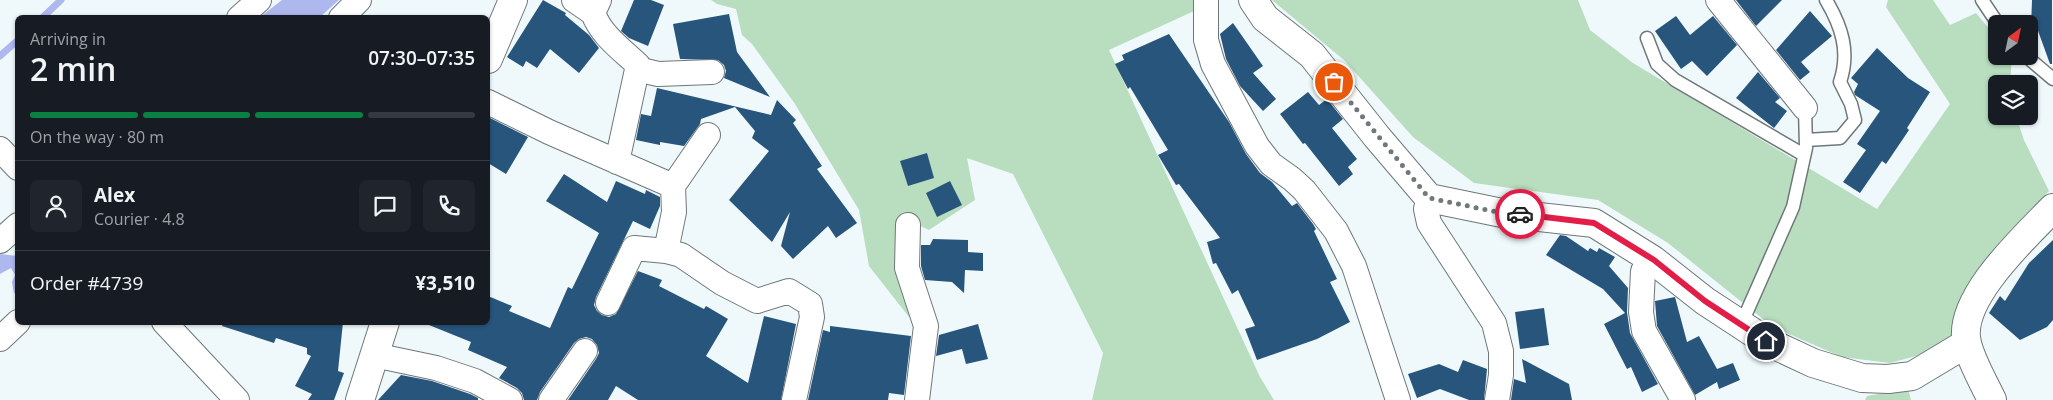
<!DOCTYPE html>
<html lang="en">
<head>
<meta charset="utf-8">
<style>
	body { margin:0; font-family:"Open Sans",sans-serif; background:#20242c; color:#f1f3f6; height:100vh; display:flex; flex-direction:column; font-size:19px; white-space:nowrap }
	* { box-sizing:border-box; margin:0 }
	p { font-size:16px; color:#9ea1a6 }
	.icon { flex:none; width:28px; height:28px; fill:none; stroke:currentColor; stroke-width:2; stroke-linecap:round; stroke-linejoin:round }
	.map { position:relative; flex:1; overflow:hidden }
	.details { position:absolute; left:15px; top:15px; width:475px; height:310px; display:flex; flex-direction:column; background:#171b24; border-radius:8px; box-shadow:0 1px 4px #0004 }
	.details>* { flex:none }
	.needle { width:32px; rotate:33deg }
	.buttons { position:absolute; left:1988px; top:15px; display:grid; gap:10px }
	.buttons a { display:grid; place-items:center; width:50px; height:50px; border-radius:8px; background:#171b24; box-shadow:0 1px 4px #0004; font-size:25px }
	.pin { position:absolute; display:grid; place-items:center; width:42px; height:42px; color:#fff; margin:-21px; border:2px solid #fff; border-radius:50%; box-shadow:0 1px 5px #0007 }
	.courier { position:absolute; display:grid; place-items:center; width:50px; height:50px; margin:-25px; border:4px solid #e11d48; border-radius:50%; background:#fff; color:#222; box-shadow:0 1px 6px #0007 }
	.overview em { font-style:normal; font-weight:600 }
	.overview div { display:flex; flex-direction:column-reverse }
	.overview { display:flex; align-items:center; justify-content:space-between; height:85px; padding:0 15px }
	h1 { font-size:32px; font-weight:600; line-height:38px }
	.bar { display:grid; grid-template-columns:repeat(4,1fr); gap:8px 5px; align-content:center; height:60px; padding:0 15px }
	.bar i { height:6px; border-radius:4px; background:#363941 }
	.bar .current { background:#0b8043 }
	.bar p { grid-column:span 4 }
	.line { display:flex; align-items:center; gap:12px; padding:0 15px; border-top:1px solid #363941 }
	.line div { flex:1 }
	.round { display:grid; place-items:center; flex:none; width:52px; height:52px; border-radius:8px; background:#20242c }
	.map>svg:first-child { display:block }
	.green { fill:#b9ddbf }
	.water { fill:#afb7ef }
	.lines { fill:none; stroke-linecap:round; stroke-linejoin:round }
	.stream { stroke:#afb7ef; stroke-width:7 }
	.building { fill:#28557b }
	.lane-casing { stroke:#6f7779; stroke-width:15 }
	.street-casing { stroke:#6f7779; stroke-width:26 }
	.secondary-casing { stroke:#6f7779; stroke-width:30 }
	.lane { stroke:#fff; stroke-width:12 }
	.street { stroke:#fff; stroke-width:24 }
	.secondary { stroke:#fff; stroke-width:28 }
	.done { stroke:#72787a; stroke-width:5; stroke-dasharray:0 9 }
	.route { stroke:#e11d48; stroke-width:6 }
</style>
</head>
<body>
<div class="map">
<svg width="2053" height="400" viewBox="0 0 2053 400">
	<rect width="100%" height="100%" fill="#eff9fb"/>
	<path class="green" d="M711,0H1196L1194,11L1109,50L1260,377L1274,400H1092L1103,353L1013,174L967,158L975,200L929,230L903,218L920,331L869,266L859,210L795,104L752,44L742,35L736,9L717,4Z
		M1272,0H1578L1590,30L1633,63L1877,209L1950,104L1886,7L1888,0H1933L1950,25L1976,13L1996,37V56H2012L2010,84H1996V116H2016L2024,140L2049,191L1964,295L1955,335L1916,356L1890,363L1842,357L1773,327L1668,243L1598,200L1474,183L1413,137L1345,61Z
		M1908,389L1911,400H1865L1867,396Z"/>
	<path class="water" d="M282,0H339L320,17H260Z
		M0,254L17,256V294L14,293L12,282L15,275L11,268L0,274Z"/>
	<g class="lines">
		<path class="stream" d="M42,18L61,0
			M0,56L18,40"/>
	</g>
	<path class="building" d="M543,0L566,13L565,15L589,35L599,48L579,73L550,49L537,68L526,61L523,67L507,57Z
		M634,0H651L664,5L648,46L629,38L621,31Z
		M1736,0H1782L1756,26Z
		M2032,0H2052V64H2050L2037,28L2031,27Z
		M1810,11L1832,36L1801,62L1810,72L1800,80L1776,50Z
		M729,14L737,52L770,97L724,78L726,71L724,65L718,60L680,59L673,24Z
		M1676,16L1690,35L1713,16L1737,45L1707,76L1692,61L1681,69L1655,31Z
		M1233,23L1263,66L1253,73L1276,99L1263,111L1240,86L1226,59L1220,34Z
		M1169,34L1229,122L1246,154L1260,173L1272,182L1292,206L1297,203L1313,224L1316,229L1314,231L1337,279L1330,282L1350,322L1317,339L1257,360L1245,329L1255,326L1238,290L1232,294L1216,263L1213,264L1207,242L1220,238L1179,184L1176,185L1158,155L1168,150L1130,87L1128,89L1115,64L1124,60L1122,55Z
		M1877,48L1908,78L1930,92L1907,128L1909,130L1886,164L1882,161L1860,193L1843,182L1866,150L1857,144L1880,111L1855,95L1854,92L1858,84L1851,78Z
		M1758,72L1780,98L1775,102L1787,111L1774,128L1736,98Z
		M657,88L771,115L777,100L796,120L793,123L822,166L817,169L857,223L836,238L828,226L793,259L781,246L790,212L772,242L729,200L769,151L752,138L755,131L735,107L701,119L700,124L684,146L660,142V145L636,140L641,114L651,116Z
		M1308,92L1319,105L1327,99L1343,119L1332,128L1357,159L1348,167L1353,174L1339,186L1305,143L1303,144L1280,114Z
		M488,117L528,137L506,174L488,163Z
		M927,153L934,178L908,186L900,161Z
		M564,174L607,202L616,181L645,194L646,190L660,197V206L650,229L633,221L596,297L594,305L597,311L602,315L609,317L616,314L638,271L662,280L659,286L704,309L706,306L728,319L706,356L748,383L764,316L796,324L781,400H638L616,386L608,400H568L596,359L599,353L597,345L592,339L586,337L579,339L574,343L540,392L537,400H524L522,393L517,388L499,378L507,367L468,350L471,342L424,323L488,322V296L512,306L509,311L550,328L568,287L572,289L599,233L546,201Z
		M950,181L962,205L937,217L926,193Z
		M1560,235L1566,236L1588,251L1590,248L1597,252L1599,248L1615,257L1609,266L1628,288L1627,312L1630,333L1658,384L1642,392L1631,367L1627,369L1604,324L1625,313L1603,289L1546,255Z
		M933,239L968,240V252L983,253V271L965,270L964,293L952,282L925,280L921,266V245H930Z
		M2053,240V320L2047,327L2020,340L1989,313L2000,296L2005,301L2029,263Z
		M1675,297L1687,342L1699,336L1717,369L1733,363L1740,380L1719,389L1717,382L1695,395L1657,326L1655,301Z
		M1544,308L1549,345L1520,349L1515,312Z
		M223,322H343L338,371L344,373L334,400H308L312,394L295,386L311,356L307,354V348L276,338L274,343L222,326Z
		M978,324L988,359L966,364L962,349L936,356L939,335Z
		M830,326L911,336L904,395L889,393L888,400H808L823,330L830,332Z
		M1522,359L1569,384L1572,400H1511L1514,379L1526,383Z
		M1463,360L1487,369L1484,400H1469L1440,389L1417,398L1408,374L1439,364L1458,372Z
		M401,375L432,381L470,394L478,398V400H378Z"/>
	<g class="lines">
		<g class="lane-casing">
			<path id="lane" d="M1982,0L1998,24
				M1647,38L1657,64L1675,80L1804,155
				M2026,56L2053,79
				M1806,140L1840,138L1855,120L1851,104L1840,82C1850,52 1842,27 1826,0
				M1741,325L1793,207L1806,148L1805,108"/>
		</g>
		<g class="street-casing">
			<path id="street" d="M574,0L593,13
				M599,0L593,13C601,35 621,49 638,65L617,162
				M1206,0V40L1213,64L1257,146L1271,164L1292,179L1304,190L1336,231L1354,266L1398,400
				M1718,0L1805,108
				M239,18L259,0
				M341,18L359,0
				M637,69L658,74L712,72
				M488,102L549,132L673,186
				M0,149L18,168
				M1429,198L1426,209L1429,223L1494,323L1501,351V375L1497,400
				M908,225L907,268L926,326L917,400
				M0,241L18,225
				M666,251L674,212L673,186L708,135
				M1653,260L1643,271L1641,312L1644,331L1683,400
				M608,303L634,248L666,251L681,255L722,283L757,301L789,291L810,304L812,317L794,400
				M164,322L237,400
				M0,339L18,322
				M374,355L436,368L475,381L510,400
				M551,400L585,351"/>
		</g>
		<g class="secondary-casing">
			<path id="secondary" d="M1253,0L1265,18L1312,55L1377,137L1429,198L1502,213L1594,223L1653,260L1705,301L1766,341L1813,363L1862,378L1888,379L1912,376L1967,343
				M488,59L513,0
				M360,400L385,322
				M1992,400C1984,383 1971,361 1967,343C1956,300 2025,237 2053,208"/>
		</g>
		<use href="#lane" class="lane"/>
		<use href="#street" class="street"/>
		<use href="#secondary" class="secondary"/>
	</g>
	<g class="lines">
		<path class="done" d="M1334,82L1429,198L1502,213L1520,214"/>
		<path class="route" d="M1520,214L1594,223L1654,260L1705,301L1766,341"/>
	</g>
</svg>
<div class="buttons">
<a><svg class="needle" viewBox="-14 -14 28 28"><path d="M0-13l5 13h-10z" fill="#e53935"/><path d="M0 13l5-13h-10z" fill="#9ea1a6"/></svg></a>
<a><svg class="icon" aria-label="layers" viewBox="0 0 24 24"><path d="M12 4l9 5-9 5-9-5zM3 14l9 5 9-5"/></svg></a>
</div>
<div class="pin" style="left:1334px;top:82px;background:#ea580c"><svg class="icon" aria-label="bag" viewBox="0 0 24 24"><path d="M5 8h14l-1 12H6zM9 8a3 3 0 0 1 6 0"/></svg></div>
<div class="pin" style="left:1766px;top:341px;background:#1f2937"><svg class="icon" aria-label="home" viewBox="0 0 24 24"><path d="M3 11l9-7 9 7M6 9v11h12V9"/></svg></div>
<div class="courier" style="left:1520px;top:214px"><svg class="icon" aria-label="car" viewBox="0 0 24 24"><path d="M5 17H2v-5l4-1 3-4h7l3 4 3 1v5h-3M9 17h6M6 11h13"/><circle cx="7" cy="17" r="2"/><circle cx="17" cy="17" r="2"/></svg></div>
<section class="details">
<div class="overview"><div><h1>2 min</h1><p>Arriving in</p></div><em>07:30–07:35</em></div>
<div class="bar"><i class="current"></i><i class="current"></i><i class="current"></i><i></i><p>On the way · 80 m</p></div>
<div class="line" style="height:90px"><a class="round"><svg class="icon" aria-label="person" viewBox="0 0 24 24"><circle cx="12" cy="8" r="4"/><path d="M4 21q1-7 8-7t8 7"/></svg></a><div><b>Alex</b><p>Courier · 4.8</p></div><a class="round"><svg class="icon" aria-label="chat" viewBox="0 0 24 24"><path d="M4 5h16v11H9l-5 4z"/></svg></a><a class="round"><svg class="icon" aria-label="phone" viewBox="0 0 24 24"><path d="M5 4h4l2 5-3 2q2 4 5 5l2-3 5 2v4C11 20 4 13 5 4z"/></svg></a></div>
<div class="line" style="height:65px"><div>Order #4739</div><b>¥3,510</b></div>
</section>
</div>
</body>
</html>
